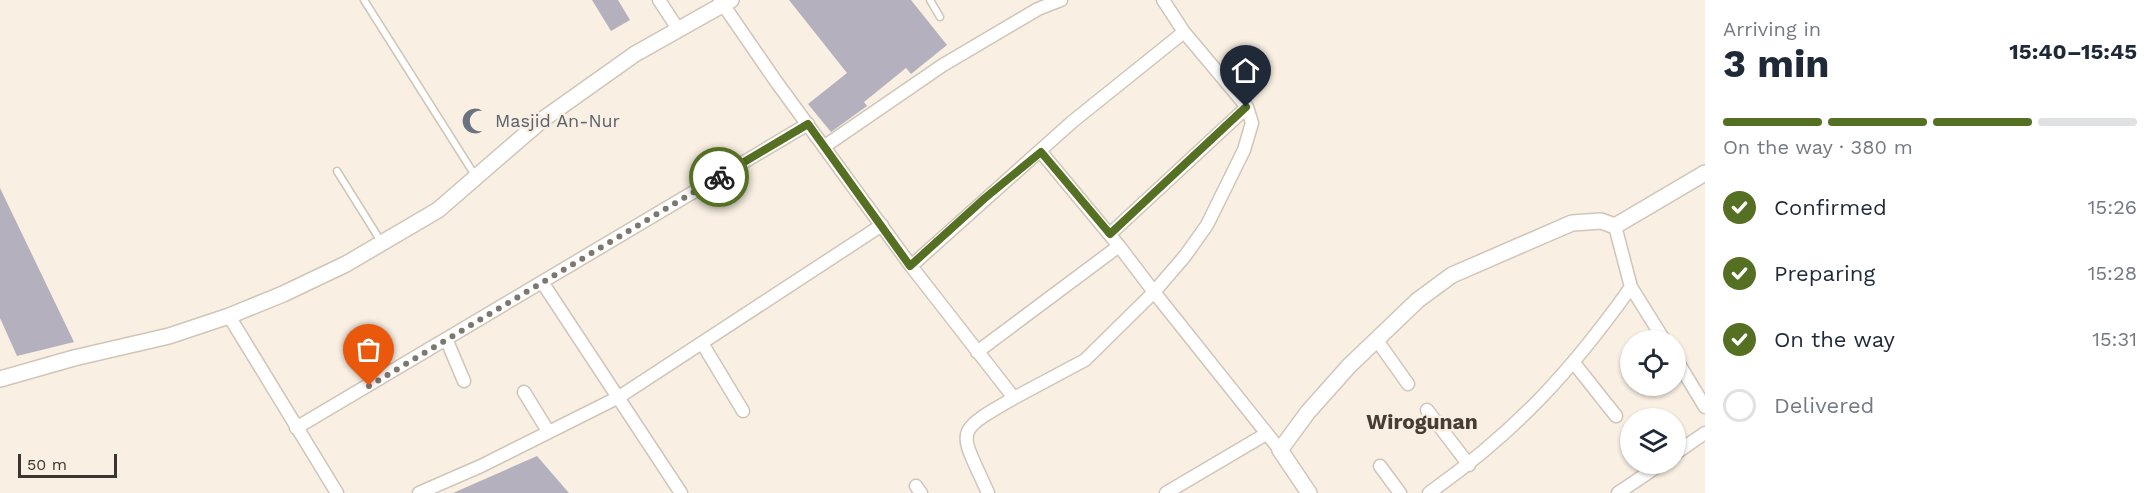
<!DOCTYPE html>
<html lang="en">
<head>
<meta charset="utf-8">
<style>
	body { margin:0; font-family:"Work Sans",sans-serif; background:#f6f6f7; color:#1f2937; height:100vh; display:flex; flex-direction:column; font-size:22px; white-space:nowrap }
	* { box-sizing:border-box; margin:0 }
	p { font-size:20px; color:#747a83 }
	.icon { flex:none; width:33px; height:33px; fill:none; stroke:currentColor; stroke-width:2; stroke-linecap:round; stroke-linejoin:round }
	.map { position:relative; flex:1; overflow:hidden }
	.details { display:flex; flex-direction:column; background:#fff; width:450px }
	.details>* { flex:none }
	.tools { position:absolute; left:1620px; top:330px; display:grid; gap:12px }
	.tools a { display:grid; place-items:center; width:66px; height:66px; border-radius:50%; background:#fff; box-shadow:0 2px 4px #0004; font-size:30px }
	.scale { position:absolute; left:18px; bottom:15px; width:99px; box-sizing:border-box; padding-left:6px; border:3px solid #3a3631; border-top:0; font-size:16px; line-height:21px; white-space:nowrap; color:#3a3631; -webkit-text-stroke:4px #f9efe2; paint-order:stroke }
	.pin { position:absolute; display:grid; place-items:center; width:51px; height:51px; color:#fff; margin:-62px -26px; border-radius:50% 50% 50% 0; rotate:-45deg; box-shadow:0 0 6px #0007 }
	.pin .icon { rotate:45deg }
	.courier { position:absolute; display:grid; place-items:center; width:60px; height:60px; margin:-30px; border:4px solid #557023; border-radius:50%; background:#fff; color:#222; box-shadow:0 2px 8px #0007 }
	.summary em { font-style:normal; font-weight:700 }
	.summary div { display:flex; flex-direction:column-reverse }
	.summary { display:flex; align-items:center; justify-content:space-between; height:102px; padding:0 18px }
	h1 { font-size:39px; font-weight:700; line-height:45px }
	.bar { display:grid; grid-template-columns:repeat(4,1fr); gap:9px 6px; align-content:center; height:72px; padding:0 18px }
	.bar i { height:8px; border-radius:4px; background:#e0e1e3 }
	.bar .current { background:#557023 }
	.bar p { grid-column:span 4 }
	ol { padding:0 18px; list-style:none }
	li { display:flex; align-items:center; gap:18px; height:66px }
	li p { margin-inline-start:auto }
	li .icon { padding:6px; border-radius:50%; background:#557023; color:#fff; stroke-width:4 }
	li:last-child { color:#747a83 }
	li i { width:33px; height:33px; border:3px solid #e0e1e3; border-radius:50% }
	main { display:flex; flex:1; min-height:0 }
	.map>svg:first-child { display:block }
	.building { fill:#b4b0be }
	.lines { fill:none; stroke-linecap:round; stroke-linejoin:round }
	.service-casing { stroke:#cfc5b9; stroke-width:9 }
	.minor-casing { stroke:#cfc5b9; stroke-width:15 }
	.tertiary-casing { stroke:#cfc5b9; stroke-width:18 }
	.service { stroke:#fff; stroke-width:6 }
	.minor { stroke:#fff; stroke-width:12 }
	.tertiary { stroke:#fff; stroke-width:15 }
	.done { stroke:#7d776f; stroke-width:6; stroke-dasharray:0 10.8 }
	.route { stroke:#557023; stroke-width:8 }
	.labels { text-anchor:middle; stroke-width:5; stroke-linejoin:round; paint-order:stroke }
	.worship-label { font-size:18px; fill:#5b616d; stroke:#f9efe2; text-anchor:start }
	.quarter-label { font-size:21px; font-weight:bold; fill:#463e33; stroke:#f9efe2 }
</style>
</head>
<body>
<main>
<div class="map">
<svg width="1705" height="493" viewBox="0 0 1705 493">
	<rect width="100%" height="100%" fill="#f9efe2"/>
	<path class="building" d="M592,0H618L630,20L611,31Z
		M789,0H911L947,45L911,74L906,68L864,102L867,106L831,132L808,104L847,73Z
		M0,188L74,342L17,356L0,318Z
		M537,456L569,493H453Z"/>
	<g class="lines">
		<g class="service-casing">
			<path id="service" d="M364,0L476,177
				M930,0L940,17
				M337,171L382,243"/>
		</g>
		<g class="minor-casing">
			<path id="minor" d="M659,0L678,29
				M720,0L775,80L911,266L1014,398L1085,360L1154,292L1280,450
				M825,146L943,65L1038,9L1061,0
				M1615,226L1631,287L1664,340
				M1110,234L1247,107
				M1119,246L1154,292L1185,256L1207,225L1244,150L1252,123L1247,107L1184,32L1163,0
				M911,266L1072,122L1184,32
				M542,282L681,493
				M229,316L337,493
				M1376,339L1408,384
				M447,341L464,381
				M702,343L743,411
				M977,352L1119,246L1041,152
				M1676,359L1705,407
				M1574,363L1616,416
				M524,392L548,431
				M1427,410L1469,465
				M296,428L808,124
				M1676,453L1705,433
				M1380,466L1400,493
				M916,486L921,493
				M419,493L481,466L619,397L882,225
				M988,493C960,429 951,434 1014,398
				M1166,493L1266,434
				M1429,493C1515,432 1570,373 1631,287
				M1618,493L1661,464"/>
		</g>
		<g class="tertiary-casing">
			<path id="tertiary" d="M0,379L74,358L169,336L229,316L283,294L346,264L438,210L542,120L635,54L731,0
				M1309,493L1280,450L1308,412L1349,366L1418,300L1452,275L1572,223L1601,221L1615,226L1705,173"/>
		</g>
		<use href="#service" class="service"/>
		<use href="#minor" class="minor"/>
		<use href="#tertiary" class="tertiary"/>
	</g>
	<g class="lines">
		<path class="done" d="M369,386L719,177"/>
		<path class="route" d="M719,177L808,124L910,266L985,198L1041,152L1110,234L1246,107"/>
	</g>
	<defs>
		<g id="mosque-bare" transform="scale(2.07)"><path d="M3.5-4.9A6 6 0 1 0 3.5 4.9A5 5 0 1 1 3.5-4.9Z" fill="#6b7280" stroke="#f9efe2" stroke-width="2.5" paint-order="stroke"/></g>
	</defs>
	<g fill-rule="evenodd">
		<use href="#mosque-bare" x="475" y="121"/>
	</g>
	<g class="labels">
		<g class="worship-label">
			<text x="495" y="127">Masjid An-Nur</text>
		</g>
		<g class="quarter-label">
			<text x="1422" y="429">Wirogunan</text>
		</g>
	</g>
</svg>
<div class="tools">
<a><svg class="icon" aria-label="locate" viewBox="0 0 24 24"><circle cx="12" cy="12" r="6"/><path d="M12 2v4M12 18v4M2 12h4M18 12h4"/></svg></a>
<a><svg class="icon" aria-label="layers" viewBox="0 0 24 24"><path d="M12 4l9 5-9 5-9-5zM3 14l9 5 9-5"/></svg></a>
</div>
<div class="scale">50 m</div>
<div class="pin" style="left:369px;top:386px;background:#ea580c"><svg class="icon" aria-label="bag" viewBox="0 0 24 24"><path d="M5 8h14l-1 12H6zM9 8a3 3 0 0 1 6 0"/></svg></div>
<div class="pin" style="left:1246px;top:107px;background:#1f2937"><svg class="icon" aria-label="home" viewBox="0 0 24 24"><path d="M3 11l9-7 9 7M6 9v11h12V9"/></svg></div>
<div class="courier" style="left:719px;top:177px"><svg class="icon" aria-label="bike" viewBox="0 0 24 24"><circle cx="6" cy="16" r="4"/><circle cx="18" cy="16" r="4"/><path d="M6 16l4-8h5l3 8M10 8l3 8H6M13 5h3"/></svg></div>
</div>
<section class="details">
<div class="summary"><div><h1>3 min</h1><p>Arriving in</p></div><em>15:40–15:45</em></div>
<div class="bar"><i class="current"></i><i class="current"></i><i class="current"></i><i></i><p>On the way · 380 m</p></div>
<ol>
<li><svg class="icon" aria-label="check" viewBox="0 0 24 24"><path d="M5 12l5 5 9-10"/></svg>Confirmed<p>15:26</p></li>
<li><svg class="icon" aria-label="check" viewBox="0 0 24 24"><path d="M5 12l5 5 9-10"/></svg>Preparing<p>15:28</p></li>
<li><svg class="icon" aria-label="check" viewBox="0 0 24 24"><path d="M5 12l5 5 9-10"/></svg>On the way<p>15:31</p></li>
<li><i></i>Delivered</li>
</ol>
</section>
</main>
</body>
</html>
